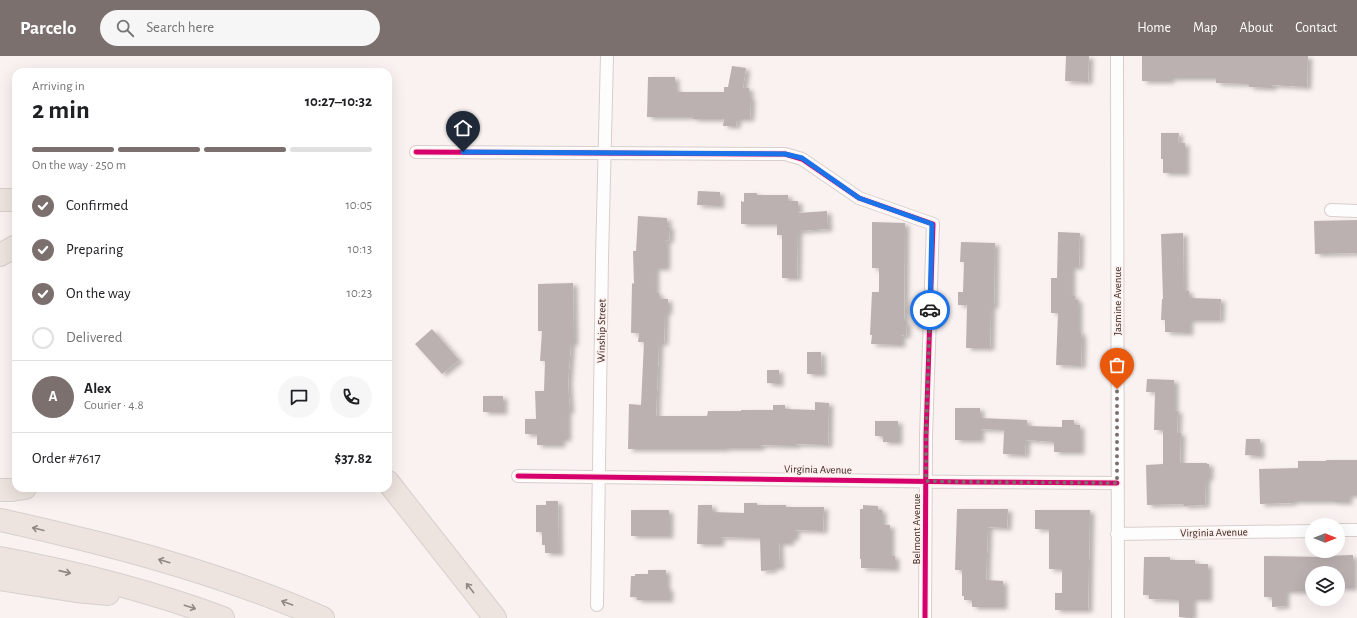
<!DOCTYPE html>
<html lang="en">
<head>
<meta charset="utf-8">
<style>
	body { margin:0; font-family:"Alegreya Sans",sans-serif; background:#f6f6f6; color:#202124; height:100vh; display:flex; flex-direction:column; font-size:15px; white-space:nowrap }
	* { box-sizing:border-box; margin:0 }
	p { font-size:13px; color:#757577 }
	.icon { flex:none; width:22px; height:22px; fill:none; stroke:currentColor; stroke-width:2; stroke-linecap:round; stroke-linejoin:round }
	.map { position:relative; flex:1; overflow:hidden }
	.sheet { position:absolute; left:12px; top:12px; width:380px; height:424px; display:flex; flex-direction:column; background:#fff; border-radius:12px; box-shadow:0 4px 16px #0002 }
	.sheet>* { flex:none }
	.needle { width:26px; rotate:90deg }
	.fabs { position:absolute; left:1305px; top:462px; display:grid; gap:8px }
	.fabs a { display:grid; place-items:center; width:40px; height:40px; border-radius:50%; background:#fff; box-shadow:0 4px 16px #0002; font-size:20px }
	.pin { position:absolute; display:grid; place-items:center; width:34px; height:34px; color:#fff; margin:-41px -17px; border-radius:50% 50% 50% 0; rotate:-45deg; box-shadow:0 0 4px #0007 }
	.pin .icon { rotate:45deg }
	.courier { position:absolute; display:grid; place-items:center; width:40px; height:40px; margin:-20px; border:3px solid #1a73e8; border-radius:50%; background:#fff; color:#222; box-shadow:0 1px 5px #0007 }
	.head em { font-style:normal; font-weight:600 }
	.head div { display:flex; flex-direction:column-reverse }
	.head { display:flex; align-items:center; justify-content:space-between; height:68px; padding:0 20px }
	h1 { font-size:26px; font-weight:600; line-height:30px }
	.bar { display:grid; grid-template-columns:repeat(4,1fr); gap:6px 4px; align-content:center; height:48px; padding:0 20px }
	.bar i { height:5px; border-radius:3px; background:#e0e0e0 }
	.bar .on { background:#7b706d }
	.bar p { grid-column:span 4 }
	.line { display:flex; align-items:center; gap:10px; padding:0 20px; border-top:1px solid #e0e0e0 }
	.line div { flex:1 }
	.round { display:grid; place-items:center; flex:none; width:42px; height:42px; border-radius:21px; background:#f6f6f6 }
	ol { padding:0 20px; list-style:none }
	li { display:flex; align-items:center; gap:12px; height:44px }
	li p { margin-inline-start:auto }
	li .icon { padding:4px; border-radius:50%; background:#7b706d; color:#fff; stroke-width:4 }
	li:last-child { color:#757577 }
	li i { width:22px; height:22px; border:2px solid #e0e0e0; border-radius:50% }
	header { display:flex; align-items:center; gap:24px; box-sizing:border-box; height:56px; padding:0 20px; background:#7b706d; color:#fff }
	header strong { font-size:19px }
	nav { display:flex; gap:22px; margin-inline-start:auto; font-size:14px }
	.search { width:280px; height:36px; background:#f6f6f6; display:flex; align-items:center; gap:10px; box-sizing:border-box; padding:0 14px; border-radius:22px; color:#757577; font-size:15px }
	.map>svg:first-child { display:block }
	.building { fill:#bbb1b0; filter:url(#shadow) }
	.lines { fill:none; stroke-linecap:round; stroke-linejoin:round }
	.minor-casing { stroke:#d8cecb; stroke-width:14 }
	.motorway-casing { stroke:#d5d0ce; stroke-width:24 }
	.minor { stroke:#fefdfd; stroke-width:12 }
	.motorway { stroke:#ede4df; stroke-width:22 }
	.cycleway-casing { stroke:#feefec; stroke-width:8 }
	.cycleway { stroke:#d6006c; stroke-width:5 }
	.oneway { stroke:#928783 }
	.done { stroke:#7b706d; stroke-width:4; stroke-dasharray:0 7.2 }
	.route { stroke:#1a73e8; stroke-width:5 }
	.labels { text-anchor:middle; stroke-width:3; stroke-linejoin:round; paint-order:stroke }
	.street-label { font-size:11px; fill:#372a27; stroke:#feefec }
</style>
</head>
<body>
<header>
<strong>Parcelo</strong>
<div class="search"><svg class="icon" aria-label="search" viewBox="0 0 24 24"><circle cx="10" cy="10" r="6"/><path d="M15 15l6 6"/></svg>Search here</div>
<nav><a>Home</a><a>Map</a><a>About</a><a>Contact</a></nav>
</header>
<div class="map">
<svg width="1357" height="562" viewBox="0 0 1357 562">
	<defs>
		<filter id="shadow"><feDropShadow dx="4.5" dy="2.5" stdDeviation="2" flood-color="#0004"/></filter>
	</defs>
	<rect width="100%" height="100%" fill="#faf2f0"/>
	<path class="building" d="M1066,0H1089L1088,26L1065,25Z
		M1142,0H1308L1307,31L1272,29V32L1249,31V28L1216,27V22H1170V25H1142Z
		M732,10L746,12L743,32H749V41L751,42L750,62H749V63H737L736,70H723L724,63H693V61H647L648,21H675V33H677V36H724V31H728Z
		M1161,77H1179L1178,87H1185V117H1163V103H1161Z
		M698,135L720,136V150L697,149Z
		M744,137H757V139H788V145H798V157L827,155L828,173L798,175L797,222H782V179H777V168H741V145L744,146Z
		M638,160L667,162V170L670,171L669,185L666,184V212H655V237H659V243H668V256H665L664,287H659L656,360H707L708,355H741V354H773V349H785V353L815,354V346L829,347L828,389L796,388V390L760,389V392H725V393H628L629,348L641,349L644,286H638L639,277H631L632,227L634,228L633,195H636Z
		M1357,164V197L1315,198L1314,165Z
		M872,166L905,167L904,266H907L906,280L901,279V289L871,288L872,279H870L872,236H879V212H872Z
		M1058,176L1080,177L1079,211H1071V240H1075V244H1078V276H1081L1082,283L1081,310L1056,309L1058,257H1051V222H1057Z
		M1183,177L1184,235H1189V242L1221,243L1220,264H1189V277L1165,276V264H1161L1162,243H1163L1161,178Z
		M961,186L995,187L994,250H991L990,292H966L967,249H958V236H963L964,206H960Z
		M573,227L574,287H571L568,327L570,355H567V383H561V389H537V378H525V363H536L535,335H544L545,305H540L542,275H538V228Z
		M432,273L459,304L442,318L415,288Z
		M807,296H821L822,318H807Z
		M767,314H779V328L767,327Z
		M1147,323L1174,324V354L1178,355L1177,377H1181L1180,407H1207V408H1209V422H1206L1205,449L1184,450V448L1147,449L1146,409L1163,408V374H1154L1155,336H1146Z
		M483,340H503V356H483Z
		M955,352H980V362L1027,364V370L1062,371V364H1074V369H1080V396H1054V386L1026,384L1025,399L1003,398L1004,374L980,373V384H955Z
		M875,365H898V386H883V380H875Z
		M1246,383H1260V400L1245,399Z
		M1326,404H1357V439H1348V446H1334V445H1292V447L1260,448L1259,413L1298,412V405H1326Z
		M546,445H558L559,497H545V489H542V476H536V449H546Z
		M744,447H757V449H786V451H824L823,475L795,474V482H790V487H779L780,511H773V514L761,515L760,482L720,481V488H697L698,449H712V456L744,457Z
		M863,449L878,450V454H882V469H890V500H895V513L861,512V503H860V453H863Z
		M957,453H1008L1007,472L988,471L986,524L1003,525V551H972V544H964V540H962V514H955Z
		M631,454H669V480H631Z
		M1035,454H1090L1088,554H1055V537H1062V513H1049V473H1035Z
		M1353,499V532H1338V517H1312V535H1285V550L1272,551V541H1264V500L1325,501V500Z
		M1144,501H1170V504H1195V508H1208V543H1192V562L1179,561V544L1149,543V539H1143Z
		M648,514H666V532H669V544H637V541H630L631,520H635V518H648Z"/>
	<g class="lines">
		<g class="minor-casing">
			<path id="minor" d="M1117,0L1118,562
				M416,96L785,98L802,103L859,142L933,168L926,380L925,562
				M1331,154L1357,155
				M518,420L967,426L1117,427
				M1338,474H1357
				M1117,478L1312,475
				M597,549L602,202L607,0"/>
		</g>
		<g class="motorway-casing">
			<path id="motorway" d="M0,144H16
				M0,199L16,190
				M388,426L495,562
				M0,434H12L25,432
				M0,464C29,470 57,477 86,484C167,504 247,529 323,562
				M0,502C75,516 151,535 223,562
				M0,523L76,535L108,538"/>
		</g>
		<use href="#minor" class="minor"/>
		<use href="#motorway" class="motorway"/>
		<g class="cycleway-casing">
			<path id="cycleway" d="M416,96L785,98L802,103L859,142L933,168L926,380L925,562
				M518,420L967,426L1117,427"/>
		</g>
		<use href="#cycleway" class="cycleway"/>
	</g>
	<defs><path id="oneway-shaft" d="M-6 0H5M1.5-3L5.5 0L1.5 3" fill="none" stroke-width="1.6" stroke-linecap="round" stroke-linejoin="round"/></defs>
	<g class="oneway">
		<use href="#oneway-shaft" transform="translate(38 473) rotate(-166)"/>
		<use href="#oneway-shaft" transform="translate(164 505) rotate(-163)"/>
		<use href="#oneway-shaft" transform="translate(65 516) rotate(13)"/>
		<use href="#oneway-shaft" transform="translate(470 532) rotate(-128)"/>
		<use href="#oneway-shaft" transform="translate(287 547) rotate(-160)"/>
		<use href="#oneway-shaft" transform="translate(190 551) rotate(18)"/>
	</g>
	<g class="lines">
		<path class="done" d="M930,254L926,380V425L967,426L1117,427V333"/>
		<path class="route" d="M463,96L785,98L802,102L859,142L932,168L930,254"/>
	</g>
	<g class="labels">
		<g class="street-label">
			<text transform="translate(1117 245) rotate(-90)" y="4">Jasmine Avenue</text>
			<text transform="translate(601 275) rotate(-89)" y="4">Winship Street</text>
			<text transform="translate(818 413) rotate(1)" y="4">Virginia Avenue</text>
			<text transform="translate(916 473) rotate(-90)" y="4">Belmont Avenue</text>
			<text transform="translate(1214 476) rotate(-1)" y="4">Virginia Avenue</text>
		</g>
	</g>
</svg>
<div class="fabs">
<a><svg class="needle" viewBox="-14 -14 28 28"><path d="M0-13l5 13h-10z" fill="#e53935"/><path d="M0 13l5-13h-10z" fill="#757577"/></svg></a>
<a><svg class="icon" aria-label="layers" viewBox="0 0 24 24"><path d="M12 4l9 5-9 5-9-5zM3 14l9 5 9-5"/></svg></a>
</div>
<div class="pin" style="left:1117px;top:333px;background:#ea580c"><svg class="icon" aria-label="bag" viewBox="0 0 24 24"><path d="M5 8h14l-1 12H6zM9 8a3 3 0 0 1 6 0"/></svg></div>
<div class="pin" style="left:463px;top:96px;background:#1f2937"><svg class="icon" aria-label="home" viewBox="0 0 24 24"><path d="M3 11l9-7 9 7M6 9v11h12V9"/></svg></div>
<div class="courier" style="left:930px;top:254px"><svg class="icon" aria-label="car" viewBox="0 0 24 24"><path d="M5 17H2v-5l4-1 3-4h7l3 4 3 1v5h-3M9 17h6M6 11h13"/><circle cx="7" cy="17" r="2"/><circle cx="17" cy="17" r="2"/></svg></div>
<section class="sheet">
<div class="head"><div><h1>2 min</h1><p>Arriving in</p></div><em>10:27–10:32</em></div>
<div class="bar"><i class="on"></i><i class="on"></i><i class="on"></i><i></i><p>On the way · 250 m</p></div>
<ol>
<li><svg class="icon" aria-label="check" viewBox="0 0 24 24"><path d="M5 12l5 5 9-10"/></svg>Confirmed<p>10:05</p></li>
<li><svg class="icon" aria-label="check" viewBox="0 0 24 24"><path d="M5 12l5 5 9-10"/></svg>Preparing<p>10:13</p></li>
<li><svg class="icon" aria-label="check" viewBox="0 0 24 24"><path d="M5 12l5 5 9-10"/></svg>On the way<p>10:23</p></li>
<li><i></i>Delivered</li>
</ol>
<div class="line" style="height:72px"><b class="round" style="background:#7b706d;color:#fff">A</b><div><b>Alex</b><p>Courier · 4.8</p></div><a class="round"><svg class="icon" aria-label="chat" viewBox="0 0 24 24"><path d="M4 5h16v11H9l-5 4z"/></svg></a><a class="round"><svg class="icon" aria-label="phone" viewBox="0 0 24 24"><path d="M5 4h4l2 5-3 2q2 4 5 5l2-3 5 2v4C11 20 4 13 5 4z"/></svg></a></div>
<div class="line" style="height:52px"><div>Order #7617</div><b>$37.82</b></div>
</section>
</div>
</body>
</html>
